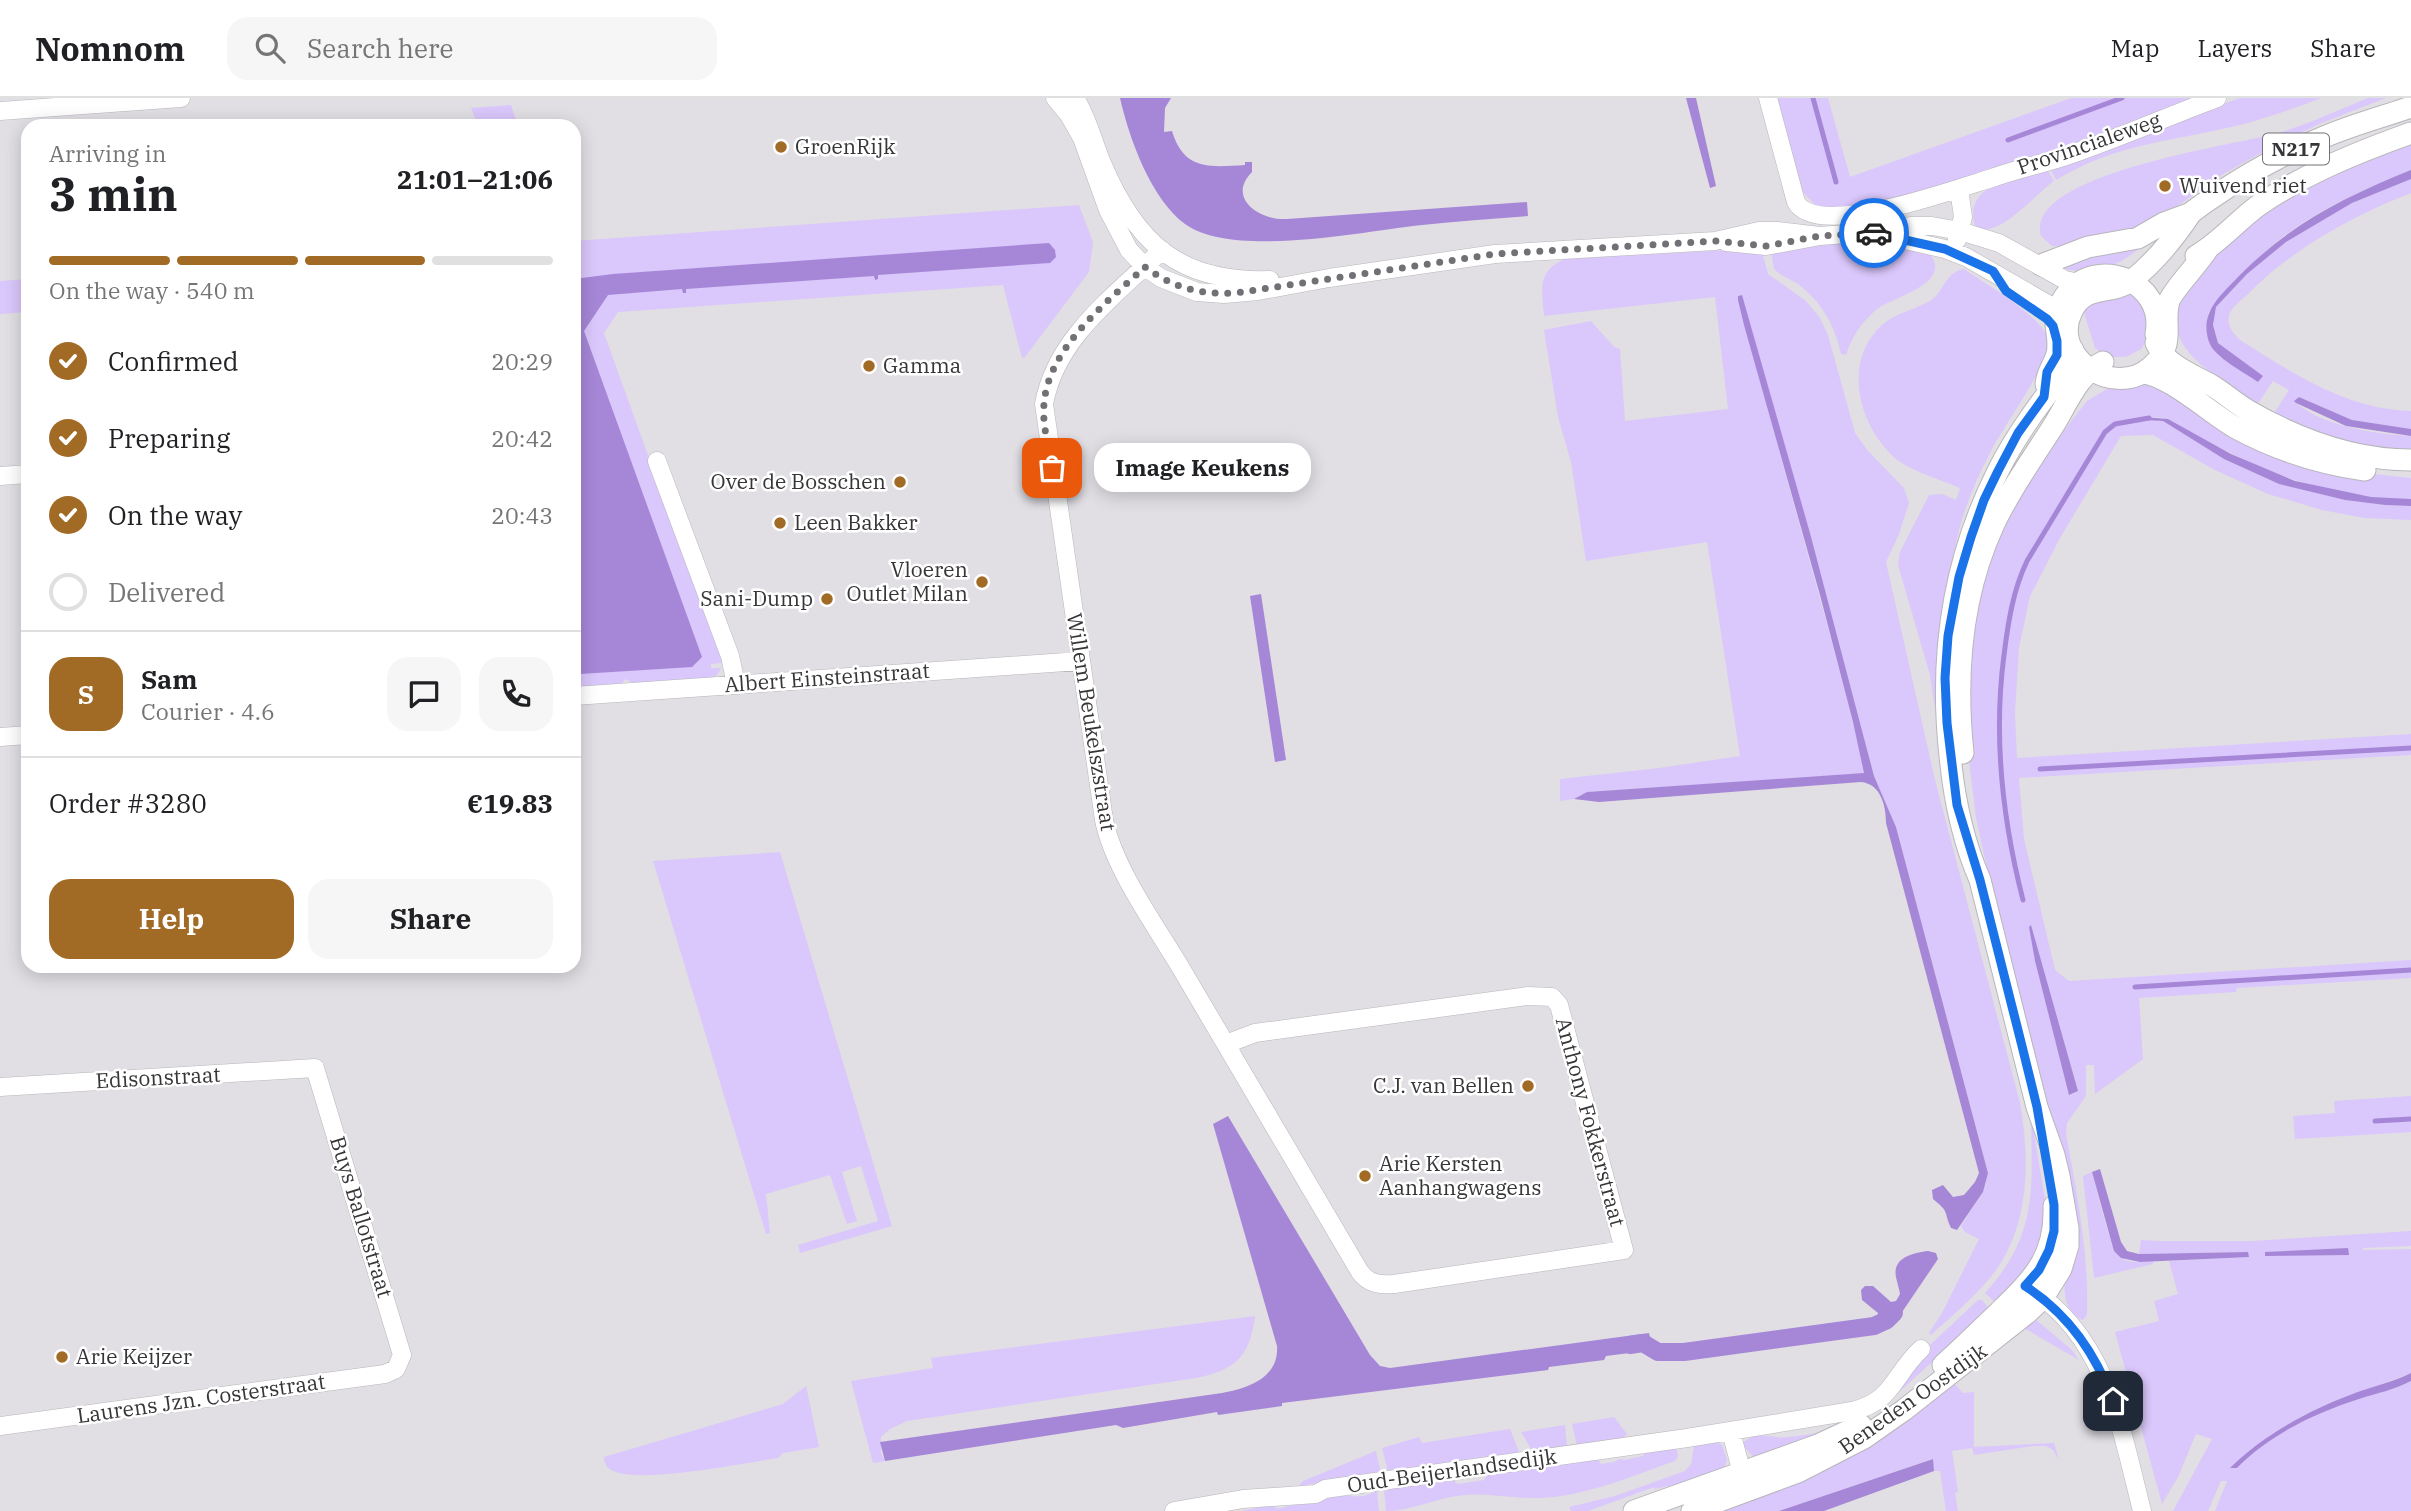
<!DOCTYPE html>
<html lang="en">
<head>
<meta charset="utf-8">
<style>
	body { margin:0; font-family:"IBM Plex Serif",serif; background:#f6f6f6; color:#202124; height:100vh; display:flex; flex-direction:column; font-size:26px; white-space:nowrap }
	* { box-sizing:border-box; margin:0 }
	p { font-size:23px; color:#757577 }
	.icon { flex:none; width:38px; height:38px; fill:none; stroke:currentColor; stroke-width:2; stroke-linecap:round; stroke-linejoin:round }
	.map { position:relative; flex:1; overflow:hidden }
	.sheet { position:absolute; left:21px; top:21px; width:560px; height:854px; display:flex; flex-direction:column; background:#fff; border-radius:21px; box-shadow:0 4px 18px #0003 }
	.sheet>* { flex:none }
	.pin { position:absolute; display:grid; place-items:center; width:60px; height:60px; color:#fff; margin:-30px; border-radius:14px; box-shadow:0 4px 10px #0006 }
	.courier { position:absolute; display:grid; place-items:center; width:70px; height:70px; margin:-35px; border:5px solid #1a73e8; border-radius:50%; background:#fff; color:#222; box-shadow:0 2px 9px #0007 }
	.bubble { position:absolute; height:49px; border-radius:21px; background:#fff; box-shadow:0 4px 18px #0003; font-size:23px; font-weight:700; line-height:49px; text-align:center }
	.headline em { font-style:normal; font-weight:700 }
	.headline div { display:flex; flex-direction:column-reverse }
	.headline { display:flex; align-items:center; justify-content:space-between; height:119px; padding:0 28px }
	h1 { font-size:46px; font-weight:700; line-height:52px }
	.bar { display:grid; grid-template-columns:repeat(4,1fr); gap:10px 7px; align-content:center; height:84px; padding:0 28px }
	.bar i { height:9px; border-radius:5px; background:#e0e0e0 }
	.bar .on { background:#a16a25 }
	.bar p { grid-column:span 4 }
	.line { display:flex; align-items:center; gap:18px; padding:0 28px; border-top:2px solid #e0e0e0 }
	.line div { flex:1 }
	.round { display:grid; place-items:center; flex:none; width:74px; height:74px; border-radius:21px; background:#f6f6f6 }
	ol { padding:0 28px; list-style:none }
	li { display:flex; align-items:center; gap:21px; height:77px }
	li p { margin-inline-start:auto }
	li .icon { padding:7px; border-radius:50%; background:#a16a25; color:#fff; stroke-width:4 }
	li:last-child { color:#757577 }
	li i { width:38px; height:38px; border:4px solid #e0e0e0; border-radius:50% }
	.cta { display:flex; gap:14px; margin-top:auto; padding:14px 28px }
	.cta a { flex:1; height:80px; border-radius:21px; background:#a16a25; color:#fff; font-size:28px; font-weight:700; line-height:80px; text-align:center }
	.cta a+a { background:#f6f6f6; color:#202124 }
	header { display:flex; align-items:center; gap:42px; box-sizing:border-box; height:98px; padding:0 35px; background:#fff; border-bottom:2px solid #e0e0e0 }
	header strong { font-size:33px }
	nav { display:flex; gap:38px; margin-inline-start:auto; font-size:24px }
	.search { width:490px; height:63px; background:#f6f6f6; display:flex; align-items:center; gap:18px; box-sizing:border-box; padding:0 24px; border-radius:21px; color:#757577; font-size:26px }
	.map>svg:first-child { display:block }
	.green { fill:#dac7fb; fill-rule:evenodd }
	.water { fill:#a687d7 }
	.lines { fill:none; stroke-linecap:round; stroke-linejoin:round }
	.stream { stroke:#a687d7; stroke-width:5 }
	.canal { stroke:#a687d7; stroke-width:18 }
	.minor-casing { stroke:#b8b6ba; stroke-width:19 }
	.major-casing { stroke:#b8b6ba; stroke-width:23 }
	.minor { stroke:#fff; stroke-width:18 }
	.major { stroke:#fff; stroke-width:21 }
	.done { stroke:#727074; stroke-width:7; stroke-dasharray:0 12.6 }
	.route { stroke:#1a73e8; stroke-width:9 }
	.poi-dot { fill:#a16a25; stroke:#fff; stroke-width:2.5 }
	.labels { text-anchor:middle; stroke-width:5; stroke-linejoin:round; paint-order:stroke }
	.shield { fill:#fff; stroke:#727273; stroke-width:2 }
	.shield-label { font-size:19px; font-weight:bold; fill:#363537 }
	.street-label { font-size:21px; fill:#363537; stroke:#fff }
	.poi-label { font-size:21px; fill:#363537; stroke:#fff; text-anchor:start }
</style>
</head>
<body>
<header>
<strong>Nomnom</strong>
<div class="search"><svg class="icon" aria-label="search" viewBox="0 0 24 24"><circle cx="10" cy="10" r="6"/><path d="M15 15l6 6"/></svg>Search here</div>
<nav><a>Map</a><a>Layers</a><a>Share</a></nav>
</header>
<div class="map">
<svg width="2411" height="1413" viewBox="0 0 2411 1413">
	<rect width="100%" height="100%" fill="#e1dfe4"/>
	<path class="green" d="M1775,0H1828L1850,79L2071,0H2200L2086,44L1904,101L1838,110L1816,108L1801,92Z
		M2240,0H2322C2295,10 2268,20 2240,27C2174,43 2117,45 2056,82L2050,70Z
		M2368,0H2386L2319,26L2268,51L2225,75L2150,127L2065,148H2052L2041,138C2023,75 2238,47 2278,35C2309,26 2338,12 2368,0Z
		M511,7L518,28H478L471,10Z
		M2411,44V72C2360,93 2310,114 2268,151C2246,170 2227,193 2208,215L2207,235L2210,246L2262,278L2218,245L2213,227L2216,209L2247,176L2286,144L2352,105L2411,81V95C2352,118 2292,151 2247,197C2241,202 2232,209 2229,217C2226,228 2235,238 2243,244C2296,277 2347,311 2411,313V331L2352,322L2299,299L2294,303C2320,328 2376,336 2411,338V357L2346,348L2273,317L2289,292L2273,283L2257,307C2234,291 2187,264 2178,236C2176,227 2175,214 2179,205C2200,156 2272,108 2317,83C2347,67 2380,57 2411,44Z
		M2047,71L2054,83C2035,96 1997,144 1975,128C1962,85 2019,79 2047,71Z
		M1079,107L1093,144L1089,174L1025,259L1022,260L1003,187L618,214L604,235L722,563V565L711,566V570H721L718,576L712,580L635,586L625,581L621,587L582,590L574,588V143Z
		M1845,145H1878L1930,156C1953,185 1894,199 1877,211C1862,224 1852,238 1846,257L1841,256C1835,228 1822,204 1798,186C1790,181 1781,178 1774,171L1771,153L1798,148Z
		M2141,149C2117,170 2086,180 2056,168L2064,163Z
		M1729,152L1762,153L1768,176L1806,203L1820,220L1828,237L1855,335L1868,353L1904,390L1909,405L1899,436L1886,464L1935,682L2020,1005C2029,1056 2030,1117 2002,1163C1985,1191 1955,1215 1931,1237L1929,1235L1942,1215L1979,1141L1965,1134L1961,1128L1983,1094L1988,1075L1896,729L1874,678L1810,435L1741,197L1738,198C1778,357 1826,513 1865,672L1864,676L1587,694L1574,701L1560,703V681L1659,670L1740,658L1707,444L1586,463L1571,364L1558,319L1544,232L1591,223L1614,249L1620,251L1625,323L1728,311L1715,199L1544,218C1542,193 1536,173 1565,161Z
		M1964,171C1985,186 2042,218 2048,241C2054,260 2001,332 1991,353C1978,378 1966,405 1959,432C1945,490 1942,551 1935,611L1930,577L1898,467L1900,454L1929,397L1942,396L1956,402L1960,390C1942,382 1911,373 1896,361C1859,329 1841,264 1882,227C1895,215 1914,212 1930,203C1945,193 1945,174 1964,171Z
		M28,181V214L0,216V183Z
		M2130,191L2145,208L2148,240L2141,251L2126,259H2108L2095,250L2082,208Z
		M2135,284L2160,289L2344,373L2411,380V401C2323,404 2242,364 2168,321L2154,319L2144,322L2163,323L2224,361L2279,386L2345,402L2385,407L2411,408V422L2364,420L2322,412L2268,396L2215,372L2153,337L2121,338L2060,440L2030,498L2019,550L2015,615L2017,660L2411,636V657L2019,680L2024,741L2055,872L2069,883L2411,862V880L2237,890L2236,894L2139,900L2143,961L2095,996L2094,967H2086V998L2067,1025L2066,1036C2077,1096 2089,1156 2087,1217L2083,1222C2063,1215 2062,1189 2067,1171L1996,811L1976,720L1969,663L1965,562L1988,458L2021,396L2047,354L2087,303L2112,288ZM2031,828L2078,993L2070,997L2035,863Z
		M780,754L892,1128L800,1155L798,1147L878,1123L861,1068L842,1074L857,1123L847,1126L830,1077L766,1096L770,1135L766,1136L653,763Z
		M2411,998V1034L2295,1041L2293,1018L2335,1015L2334,1003Z
		M2031,1018L2048,1119L2036,1164L1998,1207L1985,1195C2038,1137 2032,1091 2031,1018Z
		M2092,1074C2097,1091 2109,1149 2120,1159C2128,1166 2143,1164 2153,1163V1166L2094,1180L2083,1078Z
		M2411,1133V1148L2363,1150V1152L2411,1151V1275C2391,1284 2371,1289 2350,1297C2306,1313 2263,1337 2231,1370H2237C2269,1337 2315,1315 2359,1300C2377,1295 2394,1292 2411,1283V1413H2215L2227,1383H2221L2208,1413H2173L2212,1341L2196,1336L2178,1379L2162,1406L2115,1234L2159,1223L2154,1203L2178,1196L2169,1163L2248,1159V1154L2139,1156L2141,1142L2159,1143H2252Z
		M1978,1202H1982L1990,1212L1890,1302L1913,1263Z
		M1255,1218C1250,1259 1235,1272 1196,1280L907,1323L890,1331L881,1339V1355L885,1363L873,1365L851,1283L933,1270L931,1260Z
		M2035,1221L2071,1251L2079,1262L2024,1230Z
		M1951,1282L1963,1295L1974,1294V1349L2054,1345L2059,1362L2053,1352L2046,1348H2033L1974,1357L1972,1350L1952,1353L1958,1394L1955,1395L1958,1413H1946L1940,1373H1934L1932,1361L1779,1413H1709Z
		M806,1288L819,1349L783,1355L778,1360C745,1365 637,1387 611,1372C606,1369 604,1364 604,1359L783,1306Z
		M1614,1319L1627,1336L1623,1341L1577,1348L1572,1326Z
		M1842,1323L1850,1328L1755,1360L1744,1349V1344C1758,1331 1773,1342 1788,1339C1798,1338 1826,1335 1833,1329C1836,1327 1838,1324 1842,1323Z
		M1565,1327L1567,1349L1533,1354L1521,1334Z
		M1510,1331L1520,1356L1388,1374L1382,1350L1419,1339L1422,1345Z
		M1715,1344L1722,1347L1727,1362L1723,1373L1711,1379L1655,1391L1654,1389L1588,1413H1571L1569,1409L1615,1398L1685,1373L1691,1366L1694,1348Z
		M1676,1349L1678,1358L1675,1363C1632,1378 1587,1398 1540,1400C1515,1401 1490,1395 1465,1397C1438,1399 1412,1413 1386,1413L1384,1391L1452,1381L1458,1386L1484,1382L1488,1376L1598,1361L1601,1366L1614,1364L1619,1361L1625,1362L1643,1358L1645,1354Z
		M1376,1353L1381,1376L1299,1388L1303,1383Z
		M1375,1393H1377L1379,1413H1242L1272,1407L1277,1411C1298,1407 1320,1395 1343,1397C1355,1398 1363,1401 1375,1393Z"/>
	<path class="water" d="M1120,0H1171L1165,10L1164,34L1172,33C1184,73 1210,69 1245,67V64H1252V74C1226,100 1260,123 1287,121L1527,104L1528,118C1493,121 1457,123 1422,127C1364,133 1234,161 1185,126C1151,101 1129,40 1120,0Z
		M1686,0H1696L1716,88L1710,90Z
		M2411,72V81L2352,105L2286,144L2247,176L2216,209L2213,227L2218,245L2263,278L2258,284C2245,275 2214,259 2209,244C2199,215 2220,198 2238,179C2290,126 2344,99 2411,72Z
		M1049,145L1055,152L1056,159L1050,165L878,177V181L875,182L874,178L686,191V195H683L682,191L608,197L584,233L702,559L692,569L580,576L574,569V181L613,176Z
		M1742,197L1810,435L1874,678L1896,729L1988,1075L1983,1094L1957,1132L1951,1130C1943,1112 1950,1115 1933,1101L1932,1092L1943,1087L1953,1099L1964,1097L1975,1084L1979,1075L1886,725C1886,708 1881,686 1861,684L1599,704L1574,701L1587,694L1864,675L1853,624L1820,497L1744,227L1738,202V198Z
		M2299,299L2352,322L2411,331V338L2346,328L2296,305L2294,303Z
		M2143,319L2168,321L2231,356L2295,383L2371,399L2411,401V408L2385,407L2345,402L2279,386L2224,361L2163,323L2144,322Z
		M1261,496L1286,662L1275,664L1250,498Z
		M2031,827L2078,993L2069,997L2035,863L2029,829Z
		M1228,1018L1370,1257L1380,1268L1390,1270L1649,1235L1653,1252L1606,1258L1604,1262L1549,1269L1548,1272L1282,1305V1308L1218,1317L1217,1314L1123,1330L1116,1327L885,1363L880,1344L1222,1295C1248,1290 1279,1280 1277,1248L1213,1026Z
		M2100,1071L2121,1144L2127,1153L2139,1156L2248,1154L2249,1159L2140,1164L2121,1160L2114,1153L2092,1074Z
		M2348,1150L2349,1157L2265,1158V1154Z
		M1928,1153L1936,1155L1938,1161L1896,1223L1890,1228L1877,1230L1878,1215L1862,1202L1861,1192L1865,1188H1873L1891,1204L1896,1203L1900,1196C1899,1190 1897,1184 1896,1179C1892,1159 1914,1155 1928,1153Z
		M2411,1275V1283C2394,1292 2377,1295 2359,1301C2315,1315 2269,1337 2237,1370H2230C2265,1336 2309,1312 2355,1295C2374,1288 2393,1284 2411,1275Z
		M1933,1361L1934,1373L1824,1413H1779Z"/>
	<g class="lines">
		<path class="stream" d="M1813,0L1836,84
			M2008,42L2122,0
			M2040,671L2411,650
			M2023,802C2002,720 1993,640 2004,557C2008,525 2013,492 2027,463L2105,334L2115,326L2149,320
			M2135,889L2411,872
			M2375,1023L2411,1021"/>
		<path class="canal" d="M1630,1247L1643,1245L1658,1254H1684L1874,1228L1887,1222L1894,1215"/>
		<g class="minor-casing">
			<path id="minor" d="M1055,0L1069,17L1082,40L1108,112L1129,152L1145,169L1161,180L1197,194L1224,196L1258,193L1329,180L1495,156L1715,143L1759,133H1777L1820,138
				M1075,0C1088,20 1093,44 1102,65C1136,146 1180,185 1270,182
				M1768,0L1796,104C1817,143 1961,89 1995,79C2020,70 2047,65 2072,56C2121,39 2169,18 2217,0
				M0,13L181,0
				M1879,136L1945,151L1966,159L2058,212
				M1957,142L1963,119L1959,91
				M1726,144L1766,148L1820,138L1871,134L1912,128H1932L1960,133L1999,145L2065,182L2079,185
				M1162,152C1116,197 1056,239 1044,306L1104,722C1114,771 1156,828 1182,872C1241,972 1300,1073 1360,1174C1369,1186 1379,1187 1394,1186L1624,1152L1559,907L1552,899L1528,898L1255,935L1226,946
				M657,363L730,558L736,586
				M0,378L28,376
				M574,598L1080,563
				M0,639L28,637
				M0,989L315,970L402,1257L396,1271L385,1276L0,1328
				M2033,1193C2107,1240 2122,1335 2142,1413
				M1731,1334L1745,1386
				M1174,1413L1243,1401L1316,1396L1325,1391L1687,1340L1852,1313C1893,1304 1893,1277 1921,1251"/>
		</g>
		<g class="major-casing">
			<path id="major" d="M2191,115C2175,139 2154,165 2131,183C2110,198 2086,185 2072,213C2049,258 2114,303 2152,268C2177,245 2162,227 2169,203C2173,192 2199,165 2207,152
				M2180,123C2224,89 2272,60 2324,39C2352,27 2382,19 2411,9
				M2196,158C2220,144 2237,123 2259,107C2306,75 2358,54 2411,35
				M2041,167L2088,149L2138,140L2164,125L2191,115
				M2156,245C2166,267 2191,276 2211,287C2223,294 2234,304 2247,312C2297,341 2352,362 2411,362
				M2142,275C2168,276 2211,316 2236,330C2275,351 2321,366 2365,372
				M2046,286C2047,274 2054,267 2057,256C2062,234 2047,224 2065,198C2095,155 2166,183 2156,236
				M1963,655C1955,578 1961,497 1994,426C2010,392 2032,361 2052,330C2067,307 2077,277 2103,264
				M1943,1267C1962,1250 1980,1232 1999,1214C2033,1181 2056,1159 2054,1108
				M1634,1413L1818,1347L1861,1327
				M1692,1413L1798,1374L1864,1340L1904,1312L2027,1215L2043,1200L2061,1171L2068,1148V1130L2059,1078L2054,1057L2037,1009L1980,782C1963,743 1954,700 1950,658C1939,558 1952,464 1998,373C2018,333 2045,299 2072,263L2073,252"/>
		</g>
		<use href="#minor" class="minor"/>
		<use href="#major" class="major"/>
	</g>
	<g class="lines">
		<path class="done" d="M1052,370C1049,350 1042,326 1044,306C1048,250 1107,204 1145,169C1174,190 1200,197 1236,195L1495,156L1715,143L1766,148L1820,138L1874,135"/>
		<path class="route" d="M1874,135L1945,151L1993,173L2006,193L2047,221L2053,228L2057,243V257L2047,274L2044,299L2018,335L1998,373L1984,402L1971,439L1959,479L1948,538L1945,580L1947,625L1957,707L1980,782L2022,948L2037,1009L2054,1107V1133L2049,1152L2039,1172L2025,1188C2067,1215 2096,1256 2113,1303"/>
	</g>
	<g class="poi-dot">
		<circle cx="781" cy="49" r="7"/>
		<circle cx="2165" cy="88" r="7"/>
		<circle cx="869" cy="268" r="7"/>
		<circle cx="900" cy="384" r="7"/>
		<circle cx="780" cy="425" r="7"/>
		<circle cx="982" cy="484" r="7"/>
		<circle cx="827" cy="501" r="7"/>
		<circle cx="1528" cy="988" r="7"/>
		<circle cx="1365" cy="1078" r="7"/>
		<circle cx="62" cy="1259" r="7"/>
	</g>
	<g class="labels">
		<rect class="shield" x="2263" y="35.5" width="66" height="31" rx="5"/>
		<g class="shield-label">
			<text x="2296" y="58">N217</text>
		</g>
		<g class="street-label">
			<text transform="translate(2089 46) rotate(-19)" y="7">Provincialeweg</text>
			<text transform="translate(827 580) rotate(-4)" y="7">Albert Einsteinstraat</text>
			<text transform="translate(1091 624) rotate(81)" y="7">Willem Beukelszstraat</text>
			<text transform="translate(158 980) rotate(-3)" y="7">Edisonstraat</text>
			<text transform="translate(1590 1024) rotate(75)" y="7">Anthony Fokkerstraat</text>
			<text transform="translate(361 1119) rotate(73)" y="7">Buys Ballotstraat</text>
			<text transform="translate(201 1301) rotate(-8)" y="7">Laurens Jzn. Costerstraat</text>
			<text transform="translate(1913 1301) rotate(-35)" y="7">Beneden Oostdijk</text>
			<text transform="translate(1452 1373) rotate(-8)" y="7">Oud-Beijerlandsedijk</text>
		</g>
		<g class="poi-label">
			<text x="795" y="56">GroenRijk</text>
			<text x="2179" y="95">Wuivend riet</text>
			<text x="883" y="275">Gamma</text>
			<text x="886" y="391" text-anchor="end">Over de Bosschen</text>
			<text x="794" y="432">Leen Bakker</text>
			<text x="968" y="479" text-anchor="end">Vloeren<tspan x="968" dy="24">Outlet Milan</tspan></text>
			<text x="813" y="508" text-anchor="end">Sani-Dump</text>
			<text x="1514" y="995" text-anchor="end">C.J. van Bellen</text>
			<text x="1379" y="1073">Arie Kersten<tspan x="1379" dy="24">Aanhangwagens</tspan></text>
			<text x="76" y="1266">Arie Keijzer</text>
		</g>
	</g>
</svg>
<div class="pin" style="left:1052px;top:370px;background:#ea580c"><svg class="icon" aria-label="bag" viewBox="0 0 24 24"><path d="M5 8h14l-1 12H6zM9 8a3 3 0 0 1 6 0"/></svg></div>
<div class="pin" style="left:2113px;top:1303px;background:#1f2937"><svg class="icon" aria-label="home" viewBox="0 0 24 24"><path d="M3 11l9-7 9 7M6 9v11h12V9"/></svg></div>
<div class="courier" style="left:1874px;top:135px"><svg class="icon" aria-label="car" viewBox="0 0 24 24"><path d="M5 17H2v-5l4-1 3-4h7l3 4 3 1v5h-3M9 17h6M6 11h13"/><circle cx="7" cy="17" r="2"/><circle cx="17" cy="17" r="2"/></svg></div>
<div class="bubble" style="left:1094px;top:345px;width:217px">Image Keukens</div>
<section class="sheet">
<div class="headline"><div><h1>3 min</h1><p>Arriving in</p></div><em>21:01–21:06</em></div>
<div class="bar"><i class="on"></i><i class="on"></i><i class="on"></i><i></i><p>On the way · 540 m</p></div>
<ol>
<li><svg class="icon" aria-label="check" viewBox="0 0 24 24"><path d="M5 12l5 5 9-10"/></svg>Confirmed<p>20:29</p></li>
<li><svg class="icon" aria-label="check" viewBox="0 0 24 24"><path d="M5 12l5 5 9-10"/></svg>Preparing<p>20:42</p></li>
<li><svg class="icon" aria-label="check" viewBox="0 0 24 24"><path d="M5 12l5 5 9-10"/></svg>On the way<p>20:43</p></li>
<li><i></i>Delivered</li>
</ol>
<div class="line" style="height:126px"><b class="round" style="background:#a16a25;color:#fff">S</b><div><b>Sam</b><p>Courier · 4.6</p></div><a class="round"><svg class="icon" aria-label="chat" viewBox="0 0 24 24"><path d="M4 5h16v11H9l-5 4z"/></svg></a><a class="round"><svg class="icon" aria-label="phone" viewBox="0 0 24 24"><path d="M5 4h4l2 5-3 2q2 4 5 5l2-3 5 2v4C11 20 4 13 5 4z"/></svg></a></div>
<div class="line" style="height:91px"><div>Order #3280</div><b>€19.83</b></div>
<div class="cta"><a>Help</a><a>Share</a></div>
</section>
</div>
</body>
</html>
